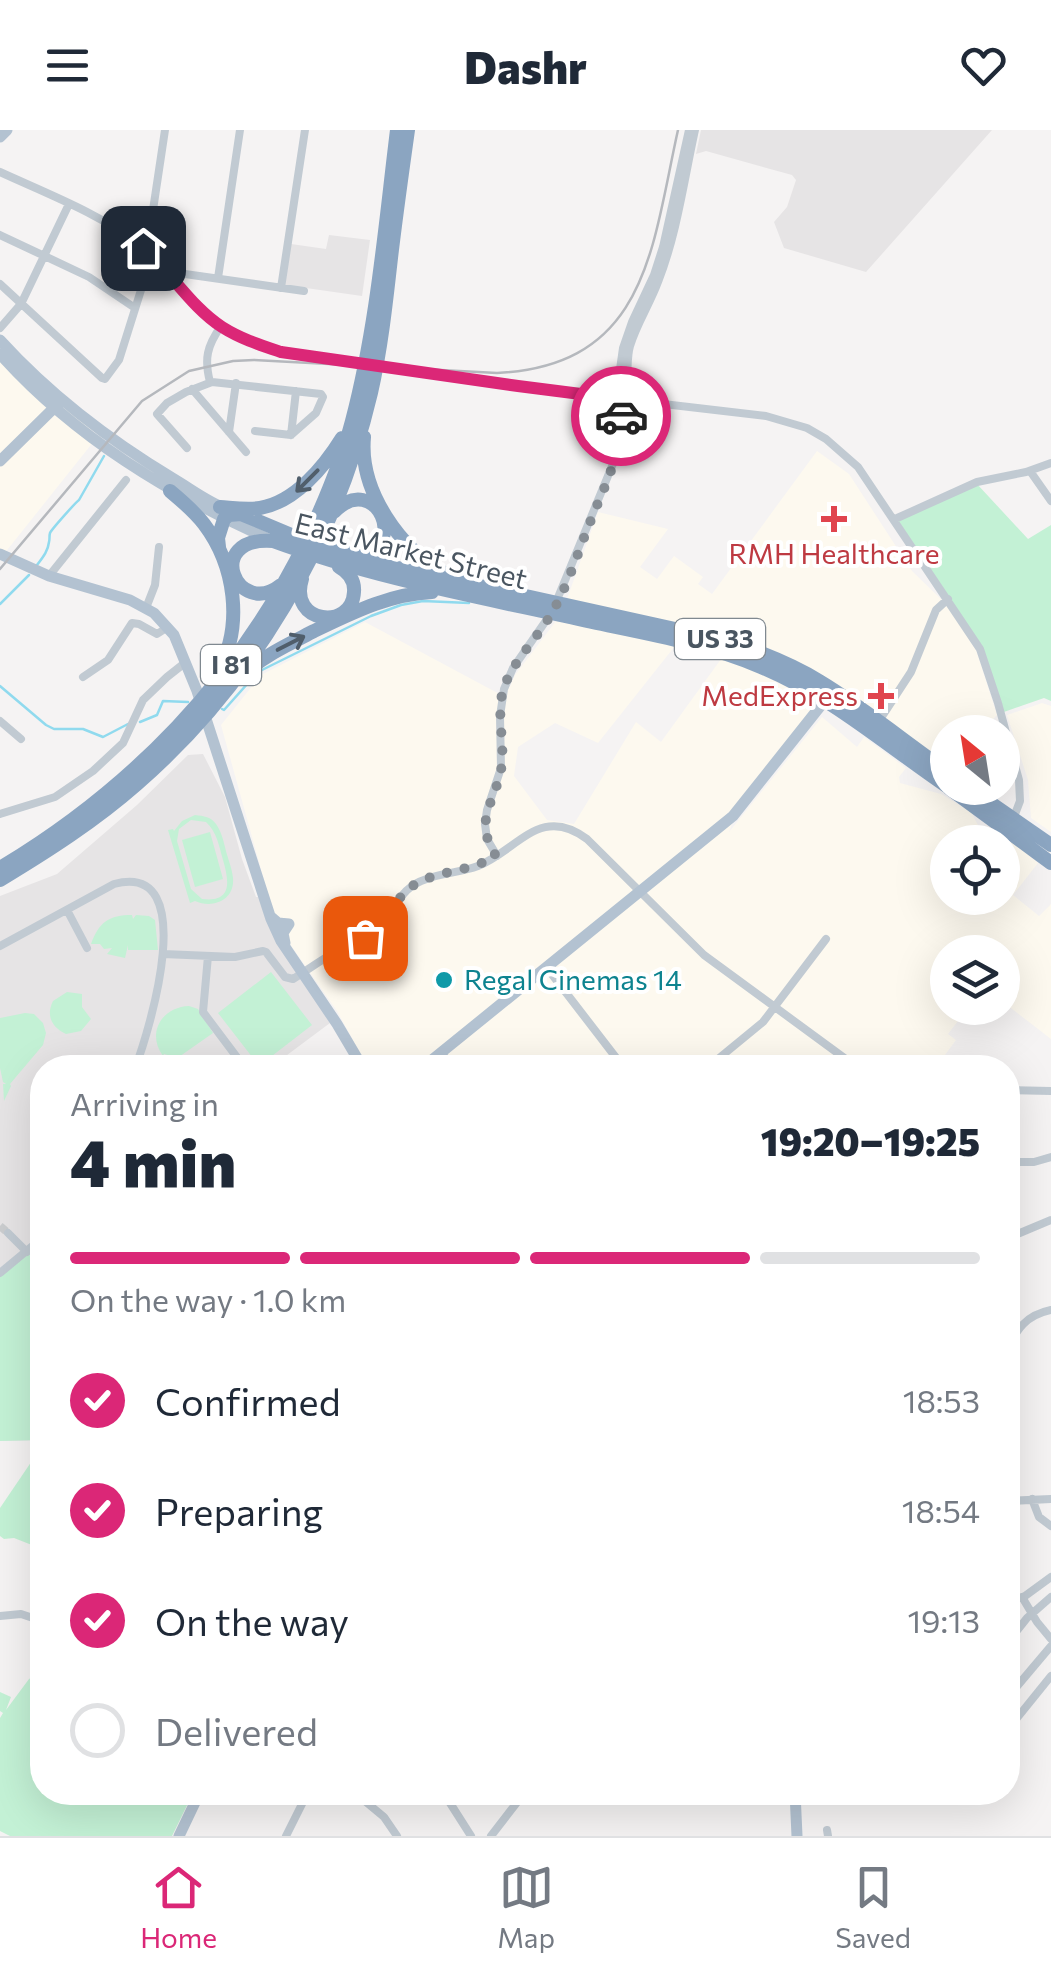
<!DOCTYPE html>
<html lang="en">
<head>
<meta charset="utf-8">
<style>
	body { margin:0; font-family:Commissioner,sans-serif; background:#f6f6f7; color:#1f2937; height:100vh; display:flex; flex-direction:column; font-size:38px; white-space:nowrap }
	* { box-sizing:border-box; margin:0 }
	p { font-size:32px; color:#747a83 }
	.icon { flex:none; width:55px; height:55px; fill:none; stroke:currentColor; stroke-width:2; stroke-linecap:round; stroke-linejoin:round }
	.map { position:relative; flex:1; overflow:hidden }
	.panel { position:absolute; left:30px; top:925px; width:990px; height:750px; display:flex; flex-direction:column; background:#fff; border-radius:40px; box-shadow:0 10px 40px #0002 }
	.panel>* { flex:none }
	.needle { width:65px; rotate:330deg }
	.tools { position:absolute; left:930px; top:585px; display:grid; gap:20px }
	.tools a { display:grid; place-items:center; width:90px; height:90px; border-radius:50%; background:#fff; box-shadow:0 10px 40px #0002; font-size:50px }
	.pin { position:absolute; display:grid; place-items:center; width:85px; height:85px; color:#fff; margin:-42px; border-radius:20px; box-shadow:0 5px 15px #0006 }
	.courier { position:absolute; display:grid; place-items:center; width:100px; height:100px; margin:-50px; border:8px solid #db2777; border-radius:50%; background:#fff; color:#222; box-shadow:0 2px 12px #0007 }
	.overview em { font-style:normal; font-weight:800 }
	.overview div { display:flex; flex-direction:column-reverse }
	.overview { display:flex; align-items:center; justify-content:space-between; height:170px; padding:0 40px }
	h1 { font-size:65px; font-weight:800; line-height:75px }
	.bar { display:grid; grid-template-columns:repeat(4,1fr); gap:15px 10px; align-content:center; height:120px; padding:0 40px }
	.bar i { height:12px; border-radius:8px; background:#e0e1e3 }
	.bar .selected { background:#db2777 }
	.bar p { grid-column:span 4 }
	ol { padding:0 40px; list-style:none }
	li { display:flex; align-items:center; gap:30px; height:110px }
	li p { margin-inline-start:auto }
	li .icon { padding:10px; border-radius:50%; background:#db2777; color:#fff; stroke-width:4 }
	li:last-child { color:#747a83 }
	li i { width:55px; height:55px; border:5px solid #e0e1e3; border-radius:50% }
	header { display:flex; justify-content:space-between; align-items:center; height:130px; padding:0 40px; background:#fff; font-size:45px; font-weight:800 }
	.dock { display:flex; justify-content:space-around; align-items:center; height:140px; border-top:2px solid #e0e1e3; background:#fff; font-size:28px; color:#747a83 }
	.dock a { display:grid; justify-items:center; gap:5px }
	.dock .selected { color:#db2777 }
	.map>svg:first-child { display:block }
	.commercial { fill:#fdf9ef }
	.education { fill:#e6e4e5 }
	.green { fill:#c3f1d5; fill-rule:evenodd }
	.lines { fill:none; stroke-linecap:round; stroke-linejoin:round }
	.stream { stroke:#90daee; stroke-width:2.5 }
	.minor-tunnel { stroke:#caccce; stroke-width:8; stroke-dasharray:8 4; stroke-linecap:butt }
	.minor { stroke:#c1cad2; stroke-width:8 }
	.major { stroke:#b3c2d1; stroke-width:11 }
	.highway { stroke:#8ba5c1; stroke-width:14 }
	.rail { stroke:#b5b8bd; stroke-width:2.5 }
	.oneway { stroke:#505e6b }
	.done { stroke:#868d94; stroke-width:10; stroke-dasharray:0 18 }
	.route { stroke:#db2777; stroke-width:12 }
	.health-dot { fill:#e0444e; stroke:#fff; stroke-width:4 }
	.culture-dot { fill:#0f9aa8; stroke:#fff; stroke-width:4 }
	.labels { text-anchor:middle; stroke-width:8; stroke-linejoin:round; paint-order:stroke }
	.shield { fill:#fff; stroke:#808990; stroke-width:2.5 }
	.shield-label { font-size:25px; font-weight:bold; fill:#4a5661 }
	.street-label { font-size:28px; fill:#4a5661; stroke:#fff }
	.health-label { font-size:28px; fill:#be3a42; stroke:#fff }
	.culture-label { font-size:28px; fill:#0d838f; stroke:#fff; text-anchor:start }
</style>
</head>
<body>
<header><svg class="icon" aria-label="menu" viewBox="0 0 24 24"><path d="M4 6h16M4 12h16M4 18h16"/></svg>Dashr<svg class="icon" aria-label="heart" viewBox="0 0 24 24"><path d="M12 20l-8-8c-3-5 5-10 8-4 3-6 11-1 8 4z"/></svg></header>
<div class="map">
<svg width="1051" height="1706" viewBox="0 0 1051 1706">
	<rect width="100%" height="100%" fill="#f5f3f3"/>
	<path class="commercial" d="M0,215L98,306L0,429Z
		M817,321L849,344L912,441L947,475L976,520L997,585L981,602H948L947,638L817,545L688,497L567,469L598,382L668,399L640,437L657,449L674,426L703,447L698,454L712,464Z
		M556,491L675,516L598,613L555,593L518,617L514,646L547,690L574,694L636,592L661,612L724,525L821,570L740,672L729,702L822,587L857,617L864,607L906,638L899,647L900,653L941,664L971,682L987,712H948V768H1002L1003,715L1008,708L1038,733L1013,765L1039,786L1051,774V909L1003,872L1002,822H948V878H968L948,904L956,910L936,937H368L337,881L283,804L272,779L221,595L261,545L365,492L505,567L515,545Z
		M1042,573L1051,576V702L1031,688L1028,650L1007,585Z"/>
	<path class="education" d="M701,0H992L866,142L784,118L774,92L787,77L796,50L792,45L706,21L696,24Z
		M329,105L370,110L362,166L285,155L291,114L326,119Z
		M203,624L225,667L242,729L256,767H258L330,893L271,937L42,938V1310L0,1311V766L57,744L137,675L188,625Z"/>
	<path class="green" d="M977,354L1028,409L1051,395V571L1044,568L1001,583L982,516L897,389Z
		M195,685C204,686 211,687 216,694C221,701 223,709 225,717C227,727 232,737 233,748C235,770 213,779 195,771L190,773L168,700L173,699L174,701L182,691ZM191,690L206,692C217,702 219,716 223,730C229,751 233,773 202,769L191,759L177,711L179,699Z
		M210,702L223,749L195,757L182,710Z
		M132,785L133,789L136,785L149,786L155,790L158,820H128V815L125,828L107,824L112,818L104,819L100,814H91C99,792 109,785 132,785Z
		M271,842L312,895L259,936L218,883Z
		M67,862L82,864V877L91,889L81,901L66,904C51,897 46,885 53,871Z
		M189,876L198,879L213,903L176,929L175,927L164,924L163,926C146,903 162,877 189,876Z
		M25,883L34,884L43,893L46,903L43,915L10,954L11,956L4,971L3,954H6L3,952L0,938V888Z
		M42,1108V1310L0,1311V1143Z
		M42,1316V1419L14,1408L4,1409L0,1406V1378Z
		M42,1541V1662L193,1663L172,1706H10L0,1701V1588L3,1583L0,1581V1562L11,1567L6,1580L29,1549Z"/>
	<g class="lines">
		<path class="stream" d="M37,435C43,427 48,421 49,412C50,409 49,406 50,403C51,400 76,372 79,370L104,326
			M0,474L29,445
			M0,556L46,595L54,599H83L103,607L128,594
			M222,579L224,580L258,542L268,537L371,486L401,475L423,471L469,473
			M140,592L157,585L163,571L188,572"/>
		<path class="minor-tunnel" d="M0,1096L8,1103"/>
		<path class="minor" d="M0,42C48,64 101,84 143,117C167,136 183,164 206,184C228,204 253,213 281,222L518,257L766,286L807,298L826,309L858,337L980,519L998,573L1019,650L1020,671L1012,692
			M0,105L89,147L135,178
			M147,120L165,0
			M170,145L178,143L304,161
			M218,148L240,0
			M0,154L102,248L105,249L119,230L152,125
			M281,158L305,0
			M0,198L21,174L69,74
			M210,252C204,229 207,216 221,196
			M192,259L246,322
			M620,269C631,255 625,233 630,216C637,193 650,174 658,152C677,104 684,50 695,0
			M255,301L291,305L296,261
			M229,302L236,253
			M187,318L157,284L167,273L186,262L212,252L321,264L323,267L316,283L291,305
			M1030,341L1051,371
			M895,389L977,352L1026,342L1051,333
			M49,446L126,350
			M146,478L155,455L159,417
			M83,547L108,530L132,493L139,494L157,504L168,497
			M0,591L21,609
			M879,591L911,542L936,480L948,469
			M0,684L55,667L93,641L123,613L143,570L167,547L186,532
			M497,726L487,709L485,694L487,680L501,638L500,586L504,559L513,538L552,482L617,324L621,298L617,260L623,218L632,192L654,145L663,117L689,0
			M67,780L87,818
			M0,816L114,754C202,730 149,902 135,938
			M163,824L235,827L263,821L266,822L285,847L293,849C306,841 318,832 332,824C345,817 361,812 373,803C389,790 395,768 412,756C432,743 457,744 478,736C518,720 540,674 587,709L704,825L858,938
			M208,826L203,882L245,938
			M547,838L624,938
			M441,922L453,938
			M707,938L763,892L826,809
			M1008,960L1051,961
			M1008,1032H1034L1051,1027
			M8,1103L27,1122
			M1008,1108L1051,1090
			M0,1143L42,1108
			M1008,1222C1015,1199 1027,1185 1051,1180
			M1032,1369L1039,1387L1051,1396
			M1008,1371L1051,1369
			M1022,1467L1037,1492L1051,1509
			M1008,1472L1025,1466L1051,1447
			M0,1486L21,1484L42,1491
			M1008,1512L1027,1488L1051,1467
			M1008,1567L1051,1516
			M1008,1592L1017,1588L1051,1546
			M354,1662L384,1687L397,1706
			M443,1662L471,1706
			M827,1700L828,1706
			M286,1706L308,1662
			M491,1706L525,1662"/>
		<path class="major" d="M0,7L7,0
			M0,210C51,266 109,310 174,349C191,359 209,373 227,379
			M0,224C74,307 170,365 271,410
			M0,331L59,273
			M0,424L49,446L130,470L154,483L174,505L197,561L271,789L281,811L337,894L363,938
			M271,787L278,793L289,794L283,803L285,813
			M422,938L733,686L830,564
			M795,1662L797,1706
			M179,1706L200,1662"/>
		<path class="highway" d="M364,307C359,361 400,419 446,444
			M170,361C182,371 194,381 204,394C235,435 244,495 218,542
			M220,377C234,378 247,380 260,378C295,372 324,337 342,308
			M334,382C375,339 414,421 352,424
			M219,417L218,408L224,389L229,385L241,384L296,407L389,436L725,510C758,521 790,533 819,551C864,578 905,612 948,642
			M302,449C288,494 352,501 354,462C355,450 348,442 339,437
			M281,455C237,490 202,406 273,411C376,449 485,468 592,492C649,504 707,514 761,537C831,566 886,615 948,657
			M247,541C267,524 291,513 314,501C352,483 389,464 432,462
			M949,658L1051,733
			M969,658L1051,715
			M0,738C132,659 238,550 306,411C324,373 341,333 352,291C377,196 385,97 397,0
			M0,750C48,721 95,691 137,654C252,554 336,412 371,263C381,219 386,173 391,128C396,85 402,43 408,0"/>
		<path class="rail" d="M0,439L142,271L189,241L233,231L254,230L497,243C648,236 652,116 678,0"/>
	</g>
	<defs><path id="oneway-shaft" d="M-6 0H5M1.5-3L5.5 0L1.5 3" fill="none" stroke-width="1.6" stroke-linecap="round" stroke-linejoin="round" transform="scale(2.5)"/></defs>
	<g class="oneway">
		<use href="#oneway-shaft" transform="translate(307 351) rotate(135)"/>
		<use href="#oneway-shaft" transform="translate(291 513) rotate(-27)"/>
	</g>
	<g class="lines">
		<path class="done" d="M365,808C387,794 393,769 414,755C438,740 470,742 496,726C473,690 494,675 501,640C506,612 495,584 504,557C514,530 536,510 550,486C567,458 577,425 589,395C603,359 622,325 621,286"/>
		<path class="route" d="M143,118C171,142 191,177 222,197C241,209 260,215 281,222L518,256L620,269L621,286"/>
	</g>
	<g class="health-dot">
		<path d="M829 374h10v10h10v10h-10v10h-10v-10h-10v-10h10z"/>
		<path d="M876 551h10v10h10v10h-10v10h-10v-10h-10v-10h10z"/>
	</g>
	<circle class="culture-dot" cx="444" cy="850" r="10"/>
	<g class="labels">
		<g class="shield">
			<rect x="675" y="489" width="90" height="40" rx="8"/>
			<rect x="201" y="515" width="60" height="40" rx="8"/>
		</g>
		<g class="shield-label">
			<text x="720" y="518">US 33</text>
			<text x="231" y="544">I 81</text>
		</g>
		<g class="street-label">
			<text transform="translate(411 421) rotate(14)" y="10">East Market Street</text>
		</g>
		<g class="health-label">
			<text x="834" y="434">RMH Healthcare</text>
			<text x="858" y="576" text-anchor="end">MedExpress</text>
		</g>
		<g class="culture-label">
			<text x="464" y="860">Regal Cinemas 14</text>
		</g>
	</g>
</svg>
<div class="tools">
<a><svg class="needle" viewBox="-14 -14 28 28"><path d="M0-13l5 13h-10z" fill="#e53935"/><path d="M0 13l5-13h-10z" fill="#747a83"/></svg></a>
<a><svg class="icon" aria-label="locate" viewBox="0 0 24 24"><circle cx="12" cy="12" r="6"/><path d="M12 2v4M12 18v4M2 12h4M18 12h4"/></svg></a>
<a><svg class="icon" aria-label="layers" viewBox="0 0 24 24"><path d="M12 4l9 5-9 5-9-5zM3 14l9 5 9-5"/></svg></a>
</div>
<div class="pin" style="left:365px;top:808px;background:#ea580c"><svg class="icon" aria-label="bag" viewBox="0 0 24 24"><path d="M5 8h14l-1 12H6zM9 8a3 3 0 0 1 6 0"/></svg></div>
<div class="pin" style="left:143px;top:118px;background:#1f2937"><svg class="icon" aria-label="home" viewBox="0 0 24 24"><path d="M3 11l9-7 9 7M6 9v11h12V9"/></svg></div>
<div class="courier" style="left:621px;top:286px"><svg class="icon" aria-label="car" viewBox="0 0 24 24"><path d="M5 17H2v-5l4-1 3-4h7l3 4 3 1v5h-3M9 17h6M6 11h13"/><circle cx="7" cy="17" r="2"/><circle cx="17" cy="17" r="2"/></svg></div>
<section class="panel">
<div class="overview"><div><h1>4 min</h1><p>Arriving in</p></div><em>19:20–19:25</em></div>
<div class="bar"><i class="selected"></i><i class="selected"></i><i class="selected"></i><i></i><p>On the way · 1.0 km</p></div>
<ol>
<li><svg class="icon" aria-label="check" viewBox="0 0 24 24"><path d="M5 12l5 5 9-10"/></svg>Confirmed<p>18:53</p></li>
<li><svg class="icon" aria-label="check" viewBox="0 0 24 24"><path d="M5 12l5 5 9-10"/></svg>Preparing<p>18:54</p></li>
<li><svg class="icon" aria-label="check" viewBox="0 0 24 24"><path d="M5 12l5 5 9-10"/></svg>On the way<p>19:13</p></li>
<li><i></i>Delivered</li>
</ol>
</section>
</div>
<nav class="dock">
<a class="selected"><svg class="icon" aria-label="home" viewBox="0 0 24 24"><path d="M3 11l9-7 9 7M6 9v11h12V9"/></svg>Home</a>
<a><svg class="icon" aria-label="map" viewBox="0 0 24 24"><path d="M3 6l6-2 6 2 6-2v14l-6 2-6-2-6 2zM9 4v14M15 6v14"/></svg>Map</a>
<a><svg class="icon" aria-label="saved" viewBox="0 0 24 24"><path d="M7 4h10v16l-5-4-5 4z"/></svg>Saved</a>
</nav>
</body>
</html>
